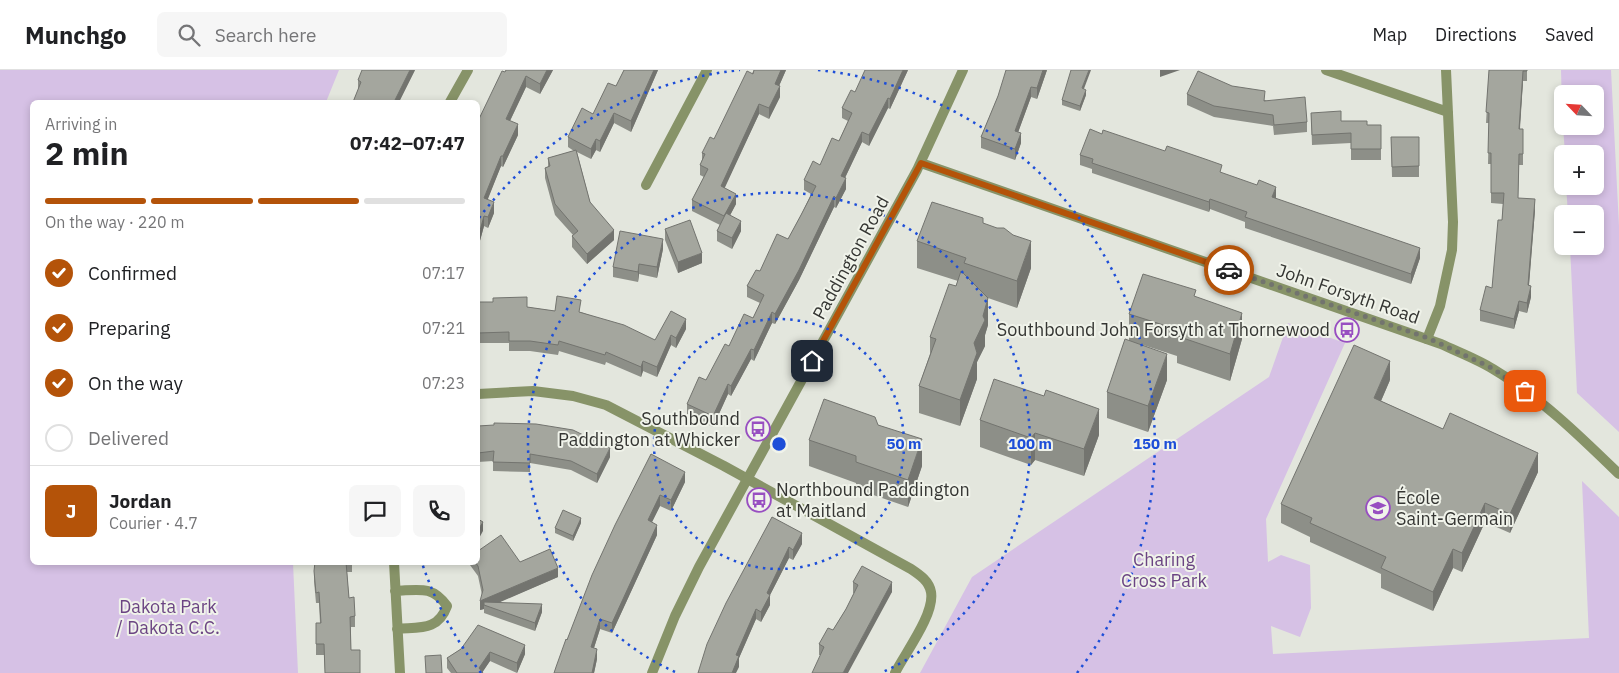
<!DOCTYPE html>
<html lang="en">
<head>
<meta charset="utf-8">
<style>
	body { margin:0; font-family:"IBM Plex Sans",sans-serif; background:#f6f6f6; color:#202124; height:100vh; display:flex; flex-direction:column; font-size:19px; white-space:nowrap }
	* { box-sizing:border-box; margin:0 }
	p { font-size:16px; color:#757577 }
	.icon { flex:none; width:28px; height:28px; fill:none; stroke:currentColor; stroke-width:2; stroke-linecap:round; stroke-linejoin:round }
	.map { position:relative; flex:1; overflow:hidden }
	.side { position:absolute; left:30px; top:30px; width:450px; height:465px; display:flex; flex-direction:column; background:#fff; border-radius:8px; box-shadow:0 2px 8px #0003 }
	.side>* { flex:none }
	.needle { width:32px; rotate:295deg }
	.buttons { position:absolute; left:1554px; top:15px; display:grid; gap:10px }
	.buttons a { display:grid; place-items:center; width:50px; height:50px; border-radius:8px; background:#fff; box-shadow:0 2px 8px #0003; font-size:25px }
	.pin { position:absolute; display:grid; place-items:center; width:42px; height:42px; color:#fff; margin:-21px; border-radius:10px; box-shadow:0 2px 8px #0006 }
	.courier { position:absolute; display:grid; place-items:center; width:50px; height:50px; margin:-25px; border:4px solid #b45309; border-radius:50%; background:#fff; color:#222; box-shadow:0 1px 6px #0007 }
	.headline em { font-style:normal; font-weight:700 }
	.headline div { display:flex; flex-direction:column-reverse }
	.headline { display:flex; align-items:center; justify-content:space-between; height:85px; padding:0 15px }
	h1 { font-size:32px; font-weight:700; line-height:38px }
	.bar { display:grid; grid-template-columns:repeat(4,1fr); gap:8px 5px; align-content:center; height:60px; padding:0 15px }
	.bar i { height:6px; border-radius:4px; background:#e0e0e0 }
	.bar .on { background:#b45309 }
	.bar p { grid-column:span 4 }
	.line { display:flex; align-items:center; gap:12px; padding:0 15px; border-top:1px solid #e0e0e0 }
	.line div { flex:1 }
	.round { display:grid; place-items:center; flex:none; width:52px; height:52px; border-radius:8px; background:#f6f6f6 }
	ol { padding:0 15px; list-style:none }
	li { display:flex; align-items:center; gap:15px; height:55px }
	li p { margin-inline-start:auto }
	li .icon { padding:5px; border-radius:50%; background:#b45309; color:#fff; stroke-width:4 }
	li:last-child { color:#757577 }
	li i { width:28px; height:28px; border:2px solid #e0e0e0; border-radius:50% }
	header { display:flex; align-items:center; gap:30px; box-sizing:border-box; height:70px; padding:0 25px; background:#fff; border-bottom:1px solid #e0e0e0 }
	header strong { font-size:24px }
	nav { display:flex; gap:28px; margin-inline-start:auto; font-size:18px }
	.search { width:350px; height:45px; background:#f6f6f6; display:flex; align-items:center; gap:12px; box-sizing:border-box; padding:0 18px; border-radius:8px; color:#757577; font-size:19px }
	.map>svg:first-child { display:block }
	.green { fill:#d6c1e5 }
	.lines { fill:none; stroke-linecap:round; stroke-linejoin:round }
	.minor { stroke:#879368; stroke-width:10 }
	.tertiary { stroke:#879368; stroke-width:10 }
	.wall { fill:#8d8f88 }
	.shaded-wall { fill:#73746f }
	.building { fill:#a4a69e; stroke:#73746f }
	.done { stroke:#72746e; stroke-width:5; stroke-dasharray:0 9 }
	.route { stroke:#b45309; stroke-width:6 }
	.ring { fill:none; stroke:#1d4ed8; stroke-width:2.5; stroke-dasharray:2.5 5 }
	.labels { text-anchor:middle; stroke-width:4; stroke-linejoin:round; paint-order:stroke }
	.street-label { font-size:18px; fill:#353633; stroke:#f0f3ea }
	.poi-label { font-size:18px; fill:#353633; stroke:#f0f3ea; text-anchor:end }
	.park-label { font-size:18px; fill:#6b4483; stroke:#f0f3ea }
	.centre { fill:#1d4ed8; stroke:#f0f3ea; stroke-width:2.5 }
	.ring-label { font-size:15px; text-anchor:middle; font-weight:bold; fill:#1d4ed8; stroke:#f0f3ea; stroke-width:4; stroke-linejoin:round; paint-order:stroke }
</style>
</head>
<body>
<header>
<strong>Munchgo</strong>
<div class="search"><svg class="icon" aria-label="search" viewBox="0 0 24 24"><circle cx="10" cy="10" r="6"/><path d="M15 15l6 6"/></svg>Search here</div>
<nav><a>Map</a><a>Directions</a><a>Saved</a></nav>
</header>
<div class="map">
<svg width="1619" height="603" viewBox="0 0 1619 603">
	<rect width="100%" height="100%" fill="#e3e6dd"/>
	<path class="green" d="M0,0H339L326,32H32V492L293,493L298,603H0Z
		M1561,0H1611L1619,156V362L1577,323L1570,176H1595V144H1568L1566,116H1595V84H1565L1563,56H1595V24H1562V38Z
		M1288,253L1345,273L1266,449L1268,492L1281,485L1310,495L1311,538L1300,567L1271,556L1273,584L1589,568L1582,411L1619,447V603H920L972,507L1269,307Z"/>
	<g class="lines">
		<path class="minor" d="M1326,0L1448,42
			M450,32L468,0
			M646,115L707,0
			M1427,269L1440,236L1452,180L1453,152L1446,0
			M478,324L533,321L573,326L606,335L724,396L911,499C920,505 929,511 931,522C935,544 905,583 895,603
			M394,492L400,603
			M395,521C419,520 432,515 447,536C438,561 420,557 397,559"/>
		<path class="tertiary" d="M921,93L1441,274C1458,282 1477,289 1493,299C1540,327 1580,366 1619,404
			M652,603L675,546L699,497L917,100L963,0"/>
	</g>
	<path class="wall" d="M415,0L399,32H353L358,20V10Z
		M506,0H553L540,24L526,17L510,51L518,65L503,97L501,96L487,130L494,143L488,158L484,156L478,178L505,2Z
		M624,0H658L631,62L614,53L600,82L596,80L591,89L577,82L590,132L614,170L587,194L572,177V166L573,165L555,145L545,108V98L548,97V88L574,81L568,77V67L593,44L616,16Z
		M754,0H786L779,16L780,27L769,49L759,44L724,118L736,134L730,145L741,161L732,179L717,171V161L720,155L692,141V130L704,107L700,105V95L702,90V83L714,69Z
		M908,0L890,39L888,38L869,76L862,72L845,108L846,119L836,138L834,137L799,210L775,254L772,253L754,291L751,289L731,326L728,324L713,357L687,344V334L706,310L729,276L753,248L760,233L747,227V216L788,169L801,145L811,124L804,120V110L820,95L839,71L848,51L842,48V38L855,22Z
		M1047,0L1037,29L1031,27L1018,62L1021,73L1015,90L981,78V67L998,26Z
		M1489,0H1527V11H1523L1520,59H1523V95H1519L1518,128L1535,140L1529,216L1531,227L1527,243L1519,241L1514,259L1480,251V240L1492,218L1502,150L1503,134L1491,133V94H1488L1489,53H1486Z
		M1084,19L1086,25L1080,41L1062,35V30Z
		M1187,24L1265,30L1307,52V62L1274,65L1273,56L1214,47L1187,35Z
		M1311,43L1341,51L1367,55H1381V90H1351V73L1312,75Z
		M1102,64L1222,103L1276,127V129L1420,188L1411,214L1245,158V152L1210,139L1209,142L1092,103V99L1080,95V85Z
		M1391,67H1419V107H1392Z
		M983,153L1031,198L1017,238L988,228V255L985,265V276L977,292V309L960,356L919,343V316L930,284V267L958,211L917,198V171Z
		M665,159L702,193L678,203L665,170Z
		M663,179L657,208L639,204L638,212L613,207V197Z
		M1196,227L1242,269L1230,311L1177,293V286L1140,274L1167,310L1148,362L1107,348V322L1129,270V244Z
		M478,232L527,237L555,241L581,242L655,270L686,259L676,278L671,275L657,307L643,301L641,307L606,292L605,295L559,281L558,285L530,281H509V273H478Z
		M1390,310L1381,331L1538,402L1510,463L1485,452L1462,502L1453,498L1433,541L1381,518V504L1310,472V467L1281,453V434Z
		M1044,326L1099,365L1084,406L1035,390L1031,395L980,377V350Z
		M878,355L922,396L908,437L856,419V413L809,396V370Z
		M478,356L610,387L597,413L571,400L530,393V402L493,401V391L478,392Z
		M651,384L685,412L671,441L660,436L652,452L657,465L612,563L600,559L594,578L597,589L594,603H554L567,570Z
		M772,447L802,474L793,490L789,488L770,525V535L761,552L756,549L739,588V597L698,603Z
		M581,453L573,471L555,463V458Z
		M315,492H352V502H347L349,528L355,546V557H351V580L360,603H325L324,585H316V553H320L319,533H316L314,511Z
		M470,492H520L558,507L499,532L542,542L535,561L484,543V539L480,540L482,525L478,506L470,495Z
		M853,512L892,522L820,585H819V574L833,560L846,539L854,523H853Z
		M461,579L525,584L517,603L490,591L482,602L483,603H451L447,598V588Z"/>
	<path class="shaded-wall" d="M410,0H415L399,32H394Z
		M547,0H553L540,24V14Z
		M654,0H658L631,62V51Z
		M781,0H786L775,25V14Z
		M903,0H908L890,39V29Z
		M1043,0H1047L1037,29V18Z
		M1089,0H1091L1082,24V18Z
		M1160,0H1180L1160,7Z
		M1523,1V11L1519,69V59Z
		M526,6V17L506,59V49Z
		M780,16V27L769,49V38Z
		M1031,17V27L1015,71V61Z
		M1086,20V25L1080,41V36Z
		M888,28V38L869,76V65Z
		M759,34V44L721,126V116Z
		M614,43V53L600,82V71Z
		M518,54V65L503,97V86Z
		M862,62V72L841,116V106Z
		M1021,63V73L1015,90V79Z
		M596,69V80L591,89V79Z
		M501,86V96L484,139V128Z
		M846,108V119L836,138V128Z
		M1276,117V127L1272,138V127Z
		M736,124V134L724,157V146Z
		M834,126V137L799,210L775,254V244Z
		M1210,129V139L1209,142V132Z
		M1535,129V140L1528,226V215Z
		M494,132V143L488,158V147Z
		M484,146V156L478,178V168Z
		M741,151V161L732,179V168Z
		M614,160V170L587,194V184Z
		M663,169V179L657,208V197Z
		M1031,171V198L1017,238V211Z
		M1420,178V188L1411,214V204Z
		M702,183V193L678,203V192Z
		M639,194V204L638,212V202Z
		M1531,216V227L1527,243V233Z
		M988,228V255L985,265V276L977,292V309L960,356V330L974,273Z
		M1519,231V241L1514,259V249Z
		M772,242V253L754,291V280Z
		M1242,243V269L1230,311V284Z
		M686,249V259L676,278V268Z
		M671,265V275L657,307V297Z
		M751,279V289L731,326V316Z
		M1167,284V310L1148,362V336Z
		M643,291V301L641,307V297Z
		M1390,291V310L1374,347V328Z
		M728,314V324L713,357V346Z
		M1099,339V365L1084,406V379Z
		M1035,363V390L1031,395V368Z
		M922,369V396L908,437V410Z
		M610,378V387L597,413V404Z
		M1538,383V402L1510,463V444Z
		M685,402V412L671,441V430Z
		M660,425V436L648,460V450Z
		M1485,433V452L1462,502V483Z
		M581,448V453L573,471V466Z
		M483,452V461L478,470V460Z
		M657,455V465L612,563V553Z
		M802,463V474L793,490V480Z
		M789,477V488L770,525V535L761,552V542L767,523Z
		M1453,479V498L1433,541V522Z
		M558,498V507L489,537L484,535V539L480,540V531Z
		M892,512V522L848,603H843Z
		M542,534V542L535,561V553Z
		M756,539V549L739,588V597L736,603H732L736,585Z
		M600,549V559L591,587V577Z
		M525,575V584L517,603V593Z
		M597,579V589L594,603H592Z
		M490,582V591L482,603L479,598Z"/>
	<path class="building" d="M362,0H410L394,32H353L361,12L358,10Z
		M506,0H547L540,14L526,6L506,49L518,54L503,86H501L484,128L494,132L488,147L484,146L478,168V51L502,1L505,2Z
		M624,0H654L631,51L614,43L600,71L596,69L591,79L568,67L582,38L593,44L608,13L616,16Z
		M754,0H781L775,14L780,16L769,38L759,34L721,116L736,124L724,146L692,130L708,99L700,95L705,84L702,83L710,67L714,69L747,1L753,4Z
		M865,0H903L890,29L888,28L869,65L862,62L841,106L846,108L836,128L834,126L799,200L775,244L772,242L754,280L751,279L731,316L728,314L713,346L687,334L699,307L706,310L725,274L729,276L744,244L753,248L764,225L747,216L756,200L760,201L777,164L788,169L801,145L816,116L804,110L813,91L820,95L832,68L839,71L852,43L842,38L851,20L855,22Z
		M1006,0H1043L1037,18L1031,17L1015,61L1021,63L1015,79L981,67L998,26Z
		M1071,0H1089L1082,18L1086,20L1080,36L1062,30Z
		M1489,0H1527V1H1523L1519,59H1523V84H1519L1518,128L1535,129L1528,215L1531,216L1527,233L1519,231L1514,249L1480,240L1486,216L1492,218L1498,150H1502L1504,123H1491V83H1488L1489,43L1486,42Z
		M1198,1L1232,16L1265,21L1264,31L1305,27L1307,52L1274,55L1273,45L1214,36L1187,24Z
		M1341,41V51H1367V55H1381V79H1351V63L1312,65L1311,43Z
		M1090,59L1102,64L1103,60L1165,81L1167,76L1205,89L1222,95L1220,102L1257,115L1259,110L1276,117L1272,127L1420,178L1411,204L1245,147L1247,142L1210,129L1209,132L1092,93L1093,89L1080,85Z
		M1391,67H1419V96L1392,97Z
		M576,80L590,132L614,160L587,184L572,166L578,161L555,134L545,98L550,96L548,88Z
		M932,132L983,148V153L997,158H1004L1013,165L1031,171L1017,211L964,193L966,188L917,171Z
		M726,143L741,151L732,168L717,161Z
		M690,150L702,183L678,192L665,159Z
		M620,161L663,169L657,197L639,194L638,202L613,197Z
		M961,201L988,228L983,246L985,250L974,273L977,283L960,330L919,316L936,269L930,267L949,214L956,216Z
		M1143,204L1196,220L1194,226L1242,243L1230,284L1177,266L1179,260L1129,244Z
		M557,226L581,230L579,242L624,255L655,270L671,241L686,249L676,268L671,265L657,297L643,291L641,297L606,282L605,285L559,271L558,275L530,271H509V262L478,263V232H493V228L527,227V237L555,241Z
		M1125,269L1167,284L1148,336L1107,322Z
		M1354,275L1390,291L1374,328L1443,359L1450,343L1538,383L1510,444L1485,433L1462,483L1453,479L1433,522L1381,498L1386,487L1310,453L1312,448L1281,434Z
		M994,309L1044,326L1046,320L1099,339L1084,379L1035,363L1031,368L980,350Z
		M824,329L875,347L878,355L922,369L908,410L856,392V386L809,370Z
		M494,353L536,354L573,360L610,378L597,404L571,391L530,384V393L493,392L494,381L478,383V356L494,355Z
		M651,384L685,402L671,430L660,425L648,450L657,455L612,553L600,549L591,577L597,579L592,603H554L556,597L566,569L567,570L592,505L615,455Z
		M563,440L581,448L573,466L555,458Z
		M772,447L802,463L793,480L789,477L767,523L770,525L761,542L756,539L736,585L739,586L732,603H698L707,574L726,533Z
		M478,449L483,452L478,460Z
		M501,465L520,492L550,479L558,498L480,531L483,520L478,496L475,492H478V481Z
		M315,492H346L349,528L354,527L355,546L350,547L351,580H360V603H325L324,574H316V553H321L319,522L316,523L314,501Z
		M862,496L892,512L843,603H812L824,577L819,574L828,558L833,560L846,539L858,515L853,512Z
		M484,532L542,534L535,553L484,535Z
		M478,555L525,575L517,593L490,582L479,598L483,603H457L447,588L461,579Z
		M441,585L442,603H426L425,586Z"/>
	<g class="lines">
		<path class="done" d="M1229,200L1428,268L1492,298L1525,321"/>
		<path class="route" d="M812,291L921,93L1229,200"/>
	</g>
	<g class="ring">
		<circle cx="779" cy="374" r="125"/>
		<path d="M675 602A251 251 0 1 1 883 602"/>
		<path d="M481 603A376 376 0 0 1 422 493M479 148A376 376 0 0 1 740 0M818 0A376 376 0 0 1 1077 603"/>
	</g>
	<defs>
		<g id="bus-ring" transform="scale(1.25)"><circle r="9.5" fill="#f0f3ea" stroke="#984fc1" stroke-width="1.5"/><path d="M-5-6H5V4H4V6H2V4H-2V6H-4V4H-5ZM-3.5-4V0h7V-4ZM-3.5 1.2v1.5H-2V1.2ZM2 1.2v1.5H3.5V1.2Z" fill="#984fc1"/></g>
		<g id="school-ring" transform="scale(1.25)"><circle r="9.5" fill="#f0f3ea" stroke="#984fc1" stroke-width="1.5"/><path d="M0-5L7-2L0 1L-7-2ZM-4 1L0 2.5L4 1V4Q0 6-4 4Z" fill="#984fc1"/></g>
	</defs>
	<g fill-rule="evenodd">
		<use href="#bus-ring" x="1347" y="260"/>
		<use href="#bus-ring" x="758" y="359"/>
		<use href="#bus-ring" x="759" y="430"/>
		<use href="#school-ring" x="1378" y="438"/>
	</g>
	<g class="labels">
		<g class="street-label">
			<text transform="translate(851 188) rotate(-61)" y="6">Paddington Road</text>
			<text transform="translate(1348 224) rotate(19)" y="6">John Forsyth Road</text>
		</g>
		<g class="poi-label">
			<text x="1330" y="266">Southbound John Forsyth at Thornewood</text>
			<text x="740" y="355">Southbound<tspan x="740" dy="21">Paddington at Whicker</tspan></text>
			<text x="776" y="426" text-anchor="start">Northbound Paddington<tspan x="776" dy="21">at Maitland</tspan></text>
			<text x="1396" y="434" text-anchor="start">École<tspan x="1396" dy="21">Saint-Germain</tspan></text>
		</g>
		<g class="park-label">
			<text x="1164" y="496">Charing<tspan x="1164" dy="21">Cross Park</tspan></text>
			<text x="168" y="543">Dakota Park<tspan x="168" dy="21">/ Dakota C.C.</tspan></text>
		</g>
	</g>
	<circle cx="779" cy="374" r="8" class="centre"/>
	<g class="ring-label">
		<text x="904" y="379">50 m</text>
		<text x="1030" y="379">100 m</text>
		<text x="1155" y="379">150 m</text>
	</g>
</svg>
<div class="buttons">
<a><svg class="needle" viewBox="-14 -14 28 28"><path d="M0-13l5 13h-10z" fill="#e53935"/><path d="M0 13l5-13h-10z" fill="#757577"/></svg></a>
<a>+</a>
<a>−</a>
</div>
<div class="pin" style="left:1525px;top:321px;background:#ea580c"><svg class="icon" aria-label="bag" viewBox="0 0 24 24"><path d="M5 8h14l-1 12H6zM9 8a3 3 0 0 1 6 0"/></svg></div>
<div class="pin" style="left:812px;top:291px;background:#1f2937"><svg class="icon" aria-label="home" viewBox="0 0 24 24"><path d="M3 11l9-7 9 7M6 9v11h12V9"/></svg></div>
<div class="courier" style="left:1229px;top:200px"><svg class="icon" aria-label="car" viewBox="0 0 24 24"><path d="M5 17H2v-5l4-1 3-4h7l3 4 3 1v5h-3M9 17h6M6 11h13"/><circle cx="7" cy="17" r="2"/><circle cx="17" cy="17" r="2"/></svg></div>
<section class="side">
<div class="headline"><div><h1>2 min</h1><p>Arriving in</p></div><em>07:42–07:47</em></div>
<div class="bar"><i class="on"></i><i class="on"></i><i class="on"></i><i></i><p>On the way · 220 m</p></div>
<ol>
<li><svg class="icon" aria-label="check" viewBox="0 0 24 24"><path d="M5 12l5 5 9-10"/></svg>Confirmed<p>07:17</p></li>
<li><svg class="icon" aria-label="check" viewBox="0 0 24 24"><path d="M5 12l5 5 9-10"/></svg>Preparing<p>07:21</p></li>
<li><svg class="icon" aria-label="check" viewBox="0 0 24 24"><path d="M5 12l5 5 9-10"/></svg>On the way<p>07:23</p></li>
<li><i></i>Delivered</li>
</ol>
<div class="line" style="height:90px"><b class="round" style="background:#b45309;color:#fff">J</b><div><b>Jordan</b><p>Courier · 4.7</p></div><a class="round"><svg class="icon" aria-label="chat" viewBox="0 0 24 24"><path d="M4 5h16v11H9l-5 4z"/></svg></a><a class="round"><svg class="icon" aria-label="phone" viewBox="0 0 24 24"><path d="M5 4h4l2 5-3 2q2 4 5 5l2-3 5 2v4C11 20 4 13 5 4z"/></svg></a></div>
</section>
</div>
</body>
</html>
